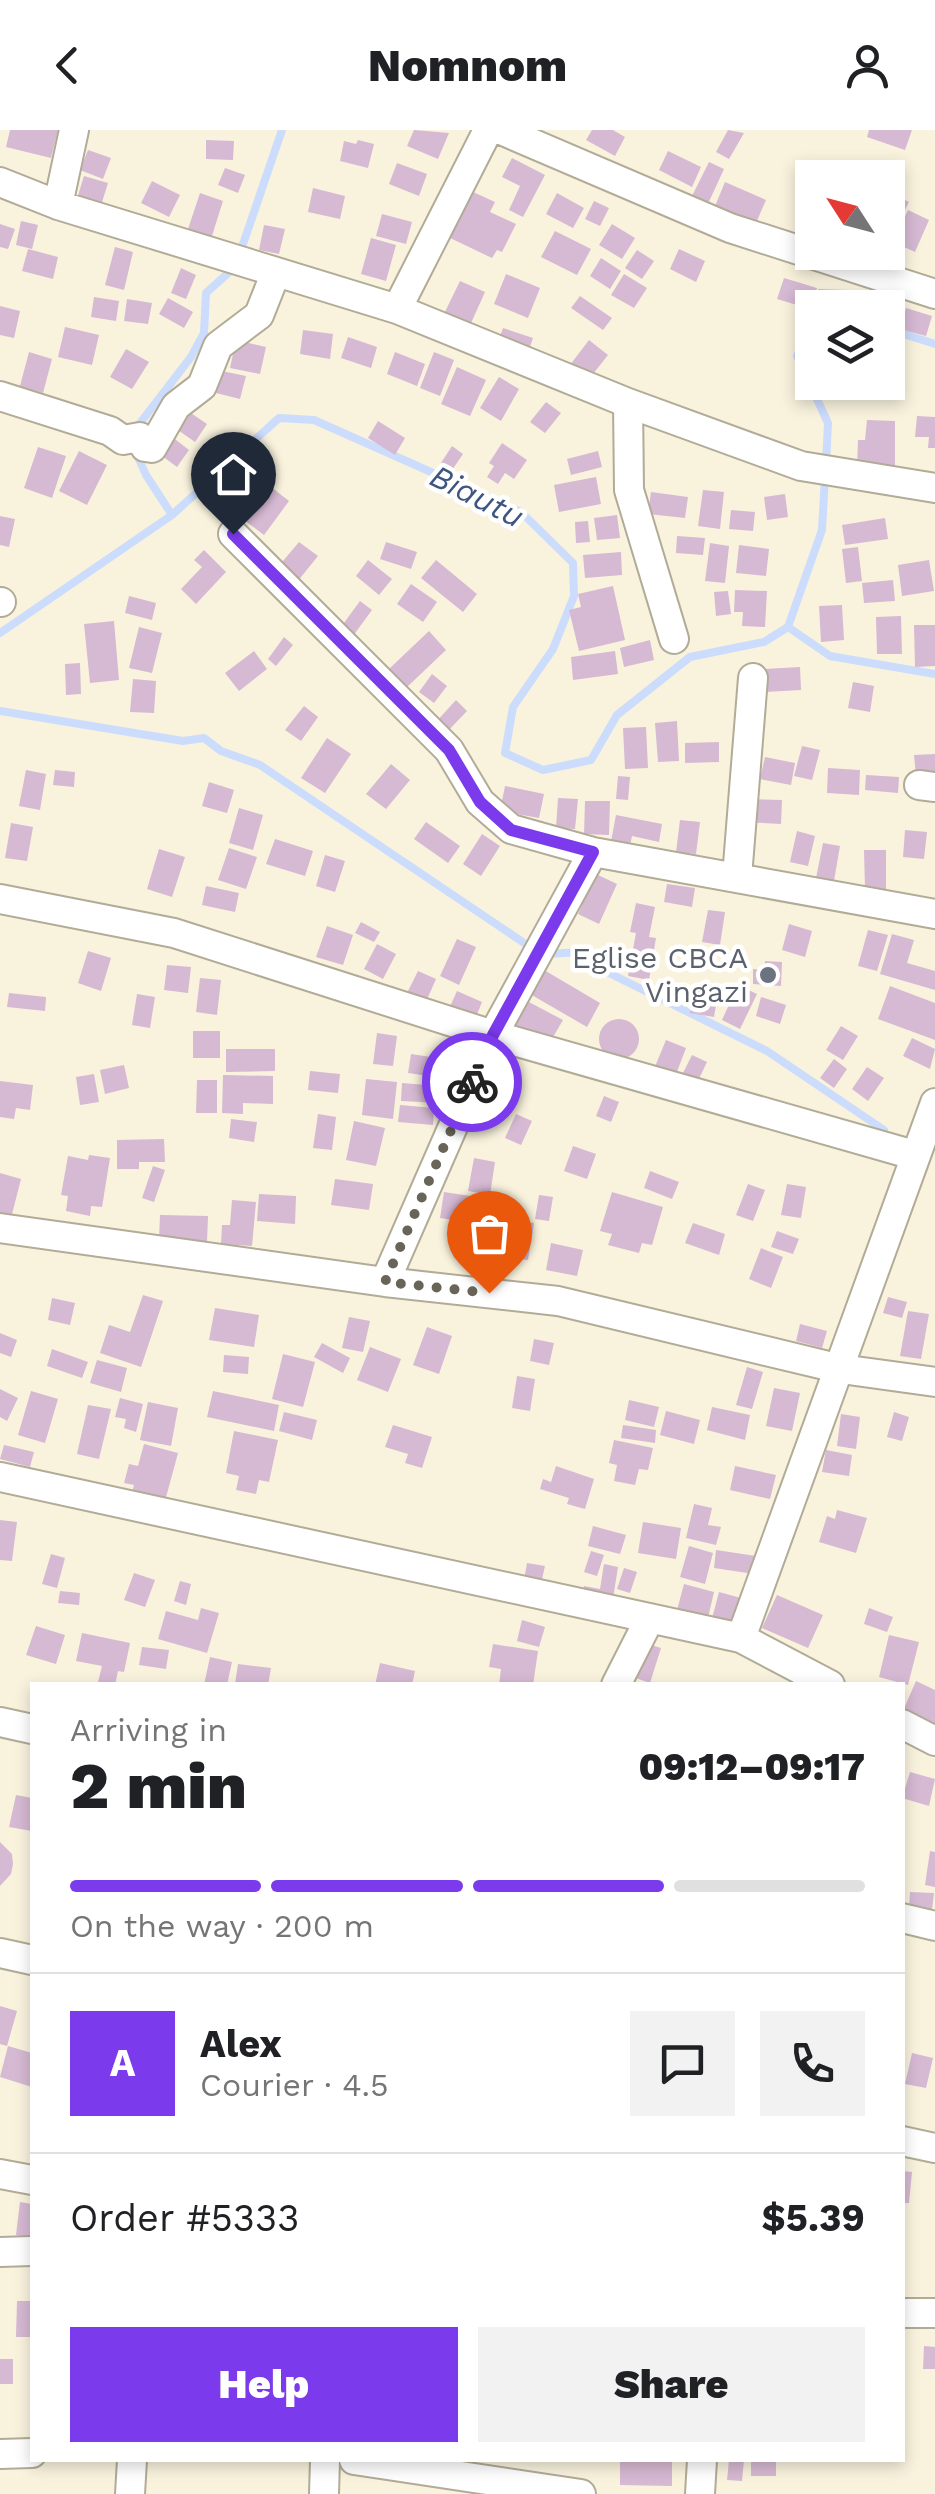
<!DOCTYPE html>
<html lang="en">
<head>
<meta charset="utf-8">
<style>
	body { margin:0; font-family:"Work Sans",sans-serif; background:#f2f2f2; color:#202124; height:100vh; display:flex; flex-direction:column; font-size:38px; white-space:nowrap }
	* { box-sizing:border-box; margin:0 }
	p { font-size:32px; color:#757577 }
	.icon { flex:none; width:55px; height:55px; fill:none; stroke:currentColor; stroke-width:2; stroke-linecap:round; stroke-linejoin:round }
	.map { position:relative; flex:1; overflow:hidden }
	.drawer { position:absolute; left:30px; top:1552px; width:875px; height:780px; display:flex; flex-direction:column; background:#fff; border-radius:0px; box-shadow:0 5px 15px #0003 }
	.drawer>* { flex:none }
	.needle { width:65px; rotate:306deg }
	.controls { position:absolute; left:795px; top:30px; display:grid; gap:20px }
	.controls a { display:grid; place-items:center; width:110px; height:110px; border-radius:0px; background:#fff; box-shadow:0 5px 15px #0003; font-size:50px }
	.pin { position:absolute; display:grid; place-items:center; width:85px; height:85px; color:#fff; margin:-102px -42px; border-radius:50% 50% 50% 0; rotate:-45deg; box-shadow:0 0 10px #0007 }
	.pin .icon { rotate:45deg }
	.courier { position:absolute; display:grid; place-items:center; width:100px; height:100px; margin:-50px; border:8px solid #7c3aed; border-radius:50%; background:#fff; color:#222; box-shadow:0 2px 12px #0007 }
	.overview em { font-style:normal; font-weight:800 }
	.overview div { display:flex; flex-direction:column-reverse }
	.overview { display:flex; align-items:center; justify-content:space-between; height:170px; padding:0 40px }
	h1 { font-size:65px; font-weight:800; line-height:75px }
	.bar { display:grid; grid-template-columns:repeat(4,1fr); gap:15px 10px; align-content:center; height:120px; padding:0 40px }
	.bar i { height:12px; border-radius:8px; background:#e0e0e0 }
	.bar .selected { background:#7c3aed }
	.bar p { grid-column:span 4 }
	.line { display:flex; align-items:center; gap:25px; padding:0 40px; border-top:2px solid #e0e0e0 }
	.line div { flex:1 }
	.round { display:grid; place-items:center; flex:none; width:105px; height:105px; border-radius:0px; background:#f2f2f2 }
	.cta { display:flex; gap:20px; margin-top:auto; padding:20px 40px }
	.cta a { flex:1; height:115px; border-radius:0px; background:#7c3aed; color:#fff; font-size:40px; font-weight:800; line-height:115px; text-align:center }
	.cta a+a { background:#f2f2f2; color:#202124 }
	header { display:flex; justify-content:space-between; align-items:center; height:130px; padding:0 40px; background:#fff; font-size:45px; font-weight:800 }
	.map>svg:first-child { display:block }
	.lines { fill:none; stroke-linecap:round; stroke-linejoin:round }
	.stream { stroke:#cbdcfc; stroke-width:8 }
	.building { fill:#d6b9d3 }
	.minor-casing { stroke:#b1ab97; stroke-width:32 }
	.minor { stroke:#fff; stroke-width:28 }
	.done { stroke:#686558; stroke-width:10; stroke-dasharray:0 18 }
	.route { stroke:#7c3aed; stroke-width:12 }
	.worship-dot { fill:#6b7280; stroke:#fff; stroke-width:4 }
	.labels { text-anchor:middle; stroke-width:9; stroke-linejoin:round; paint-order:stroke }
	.worship-label { font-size:30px; fill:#5b616d; stroke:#fff; text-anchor:end }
	.water-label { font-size:32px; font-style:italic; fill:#3f5581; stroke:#fff }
</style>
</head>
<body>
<header><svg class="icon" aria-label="back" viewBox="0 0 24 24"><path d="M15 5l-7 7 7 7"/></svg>Nomnom<svg class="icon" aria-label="person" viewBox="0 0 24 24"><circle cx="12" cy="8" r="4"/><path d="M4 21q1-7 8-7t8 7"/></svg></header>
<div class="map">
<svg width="935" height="2364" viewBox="0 0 935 2364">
	<rect width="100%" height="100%" fill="#f9f3de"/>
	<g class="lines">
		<path class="stream" d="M240,123L282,0
			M812,190L797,226L828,293L826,333
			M888,199L935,214
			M134,301L191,227L204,203L206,163L236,136
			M135,320L146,345L172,385
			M788,497L830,526L935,544
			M0,503L172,385L279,288L314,290L521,382L573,433L574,466L553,519L513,577L505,623L543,640L591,630L617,585L690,527L764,512L788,497L822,400L825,347
			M0,581L183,611L204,608L221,621L260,635L530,817
			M547,824L581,822L609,843L767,921L884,1000"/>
	</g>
	<path class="building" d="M10,0H58L51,28L6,17Z
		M414,0L449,3L438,29L407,16Z
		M592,0H613L625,7L615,26L586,10Z
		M728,0L744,3L729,29L716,22Z
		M869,0H912L905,20L867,7Z
		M206,10L234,11L233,30L206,29Z
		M358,10L374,14L368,38L340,31L344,11L356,14Z
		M88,20L111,28L103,49L80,40Z
		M668,21L701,37L692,57L659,40Z
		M512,28L545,45L523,87L509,80L520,56L502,47Z
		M709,32L724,39L707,76L691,68Z
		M397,33L427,44L419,66L389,54Z
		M225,38L245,45L238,63L218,55Z
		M84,46L108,53L99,82L75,75Z
		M152,51L180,65L169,87L141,73Z
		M725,52L766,70L756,93L715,76Z
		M313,58L345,66L340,89L308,82Z
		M471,61L495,72L490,82L516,94L502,122L497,120L492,128L448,107Z
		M888,62L909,72L893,103L888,101Z
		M200,63L223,71L211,109L187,102Z
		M557,63L584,78L573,98L546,84Z
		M594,71L609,78L600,96L585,89Z
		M908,80L929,90L915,122L893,112Z
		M382,84L412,92L406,114L376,106Z
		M21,91L38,95L32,119L16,115Z
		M0,94L15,99L8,119L0,117Z
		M612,94L635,108L622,129L599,115Z
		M264,95L285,99L279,124L259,120Z
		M555,101L591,119L577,145L541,127Z
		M371,108L396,115L386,151L361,144Z
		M115,117L133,122L124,160L105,155Z
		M28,119L58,127L53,149L22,141Z
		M679,119L705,131L696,152L670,139Z
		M637,120L654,131L642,149L625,138Z
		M601,128L621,141L610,159L590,146Z
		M181,138L196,145L186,169L171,163Z
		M506,144L540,158L528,188L494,174Z
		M624,144L647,158L634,178L611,165Z
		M784,148L817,158L810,179L777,169Z
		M460,151L485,162L467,202L441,190Z
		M818,159L847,160L846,178L818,177Z
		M580,166L612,188L603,200L571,178Z
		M94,167L119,171L116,191L91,187Z
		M168,168L193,182L184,198L159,184Z
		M127,169L152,173L148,194L124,191Z
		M0,176L20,181L14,208L0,205Z
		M906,178L932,186L926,206L900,199Z
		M65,197L99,205L92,235L58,227Z
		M503,198L533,208L526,228L496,217Z
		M303,200L333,204L330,229L300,224Z
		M348,207L377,217L371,238L341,228Z
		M236,210L266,217L260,244L230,238Z
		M589,210L608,225L589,249L570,235Z
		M126,219L149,232L132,259L110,247Z
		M29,222L52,229L43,263L20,256Z
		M395,222L425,234L417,256L387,244Z
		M434,222L454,230L440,266L420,258Z
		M457,237L486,250L470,286L441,274Z
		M217,240L246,246L240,269L212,262Z
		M499,247L519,259L501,291L480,278Z
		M546,272L561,283L545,303L530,292Z
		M185,279L207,294L195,312L172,296Z
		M917,286L935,287V318H928L929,307H915Z
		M867,290L895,291V338L857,336L858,310H865Z
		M378,291L405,308L395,325L368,308Z
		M171,306L189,320L177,337L158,323Z
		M502,313L527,330L514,349L505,343L498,354L487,347L494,336L489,333Z
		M452,316L463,324L448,346L437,339Z
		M38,317L66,326L52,368L24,358Z
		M79,321L107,335L87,375L59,361Z
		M598,321L602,337L571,345L567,329Z
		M596,347L601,374L559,382L554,355Z
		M266,353L289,371L264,405L240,387Z
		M703,360L724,362L720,399L698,396Z
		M651,362L688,367L685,388L648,384Z
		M785,364L788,387L767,390L764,367Z
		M731,380L755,382L753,401L729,399Z
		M617,385L620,408L597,410L594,388Z
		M0,386L15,389L9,417L0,415Z
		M885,388L888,409L845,415L842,395Z
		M588,391L590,412L576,413L575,392Z
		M677,406L705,408L703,425L676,423Z
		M299,412L318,426L297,452L278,437Z
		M386,412L417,422L411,439L380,429Z
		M710,413L729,416L725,453L705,451Z
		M739,415L769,419L766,446L736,443Z
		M858,417L862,451L846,453L842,419Z
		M204,420L226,442L196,474L181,459L202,437L194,430Z
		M621,422L622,445L585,448L583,425Z
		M368,430L392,449L379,465L356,446Z
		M436,430L477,464L463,482L421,448Z
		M929,430L934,461L902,466L898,435Z
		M893,450L895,471L864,473L862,453Z
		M411,454L437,472L423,492L397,474Z
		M613,456L625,510L579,521L569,480L581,477L578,464Z
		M735,460L767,461L765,497L742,496L743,482H734Z
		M728,461L731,484L716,486L714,462Z
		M129,466L156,473L152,490L125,483Z
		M360,471L372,480L353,506L341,497Z
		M842,475L844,510L821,512L819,476Z
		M901,486L902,524H877L876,487Z
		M114,491L119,550L90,553L84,494Z
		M914,495H935V536L915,537Z
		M139,497L162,503L152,543L129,538Z
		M429,501L446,520L406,558L389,539Z
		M284,507L293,515L276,536L268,529Z
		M650,510L654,530L624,537L620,518Z
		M254,521L267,539L239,561L225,543Z
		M615,521L618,544L573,550L571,527Z
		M80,533L81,564L66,565L65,534Z
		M800,537L801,560L765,562L764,539Z
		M432,544L447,556L434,573L419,562Z
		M133,549L156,551L154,583L130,582Z
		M853,552L874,556L870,582L848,578Z
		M456,570L467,581L446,603L435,593Z
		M304,576L318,587L301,611L285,600Z
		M677,591L679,631L658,632L655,593Z
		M646,597L648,638L625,639L623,598Z
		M327,608L351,624L325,663L301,648Z
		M719,612V632L685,633V613Z
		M802,616L820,620L812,650L794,646Z
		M935,624V644L916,646L914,625Z
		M765,627L795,633L791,655L760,649Z
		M391,634L410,650L386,679L366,664Z
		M828,638L860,640L859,665L827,663Z
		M26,640L46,644L40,680L19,676Z
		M55,640L75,642L74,657L53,655Z
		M866,645L899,647L898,663L865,660Z
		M618,646L630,647L628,670L616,669Z
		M209,652L234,660L227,683L202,676Z
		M505,656L544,664L539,688L500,681Z
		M558,668L578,669L575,699L556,698Z
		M745,669L782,670L781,694L744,692Z
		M585,671H610L609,705L584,704Z
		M239,678L263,685L253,720L229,713Z
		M616,685L662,694L659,712L632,706L628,725L609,722Z
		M680,690L700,692L696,724L676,722Z
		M426,692L460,716L448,733L414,709Z
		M11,693L33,697L27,731L5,728Z
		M905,700L927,702L924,729L903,727Z
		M797,701L815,706L808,736L790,732Z
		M482,704L500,716L481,746L463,734Z
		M275,709L313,721L305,746L266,734Z
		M823,713L840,716L834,751L816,748Z
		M229,718L257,727L246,759L218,750Z
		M159,719L185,727L172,767L147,759Z
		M864,720H886V759L865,760Z
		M325,725L345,731L335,762L316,756Z
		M596,744L617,754L599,794L578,784Z
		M667,754L695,758L692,777L664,772Z
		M206,756L239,763L235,782L202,775Z
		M636,773L655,777L649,807L656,808L649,850L628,846L636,803L630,802Z
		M708,780L725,782L720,815L702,812Z
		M361,792L380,802L374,812L355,803Z
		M789,794L812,801L805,827L782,820Z
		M327,796L353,805L343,835L316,827Z
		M868,800L888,805L877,841L858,836Z
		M892,804L914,810L907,833L935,841V860L880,844Z
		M457,809L476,817L459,855L440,846Z
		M377,814L396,824L383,849L364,839Z
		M88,821L111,828L101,861L78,853Z
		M765,831L782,832L781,856L753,854V839L764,840Z
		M167,835L191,837L188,863L164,860Z
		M544,840L600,873L587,897L530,864Z
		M418,841L436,849L425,874L406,865Z
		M200,848L221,850L217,885L196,882Z
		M695,854L719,858L714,887L690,883Z
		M738,855L757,864L740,899L722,890Z
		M890,856L935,873V910L878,889Z
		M457,861L482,872L474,892L448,881Z
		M9,863L46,867L45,881L7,877Z
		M137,864L155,867L150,898L132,895Z
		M761,867L786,875L780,894L756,886Z
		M527,871L563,890L549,914L513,894Z
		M599 909a20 20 0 1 1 40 0a20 20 0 1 1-40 0Z
		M841,896L858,906L843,930L826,920Z
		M193,901H220V928H193Z
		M377,903L397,906L393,936L373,934Z
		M912,908L935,919L930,939L903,926Z
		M666,910L686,918L675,947L654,939Z
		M226,919H275V941L226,942Z
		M411,924L444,929L442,948L408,943Z
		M692,925L707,932L696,955L681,947Z
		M834,929L847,939L834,958L820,948Z
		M124,935L129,958L105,964L100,940Z
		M867,937L884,948L868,971L852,959Z
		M310,941L340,944L338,963L308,960Z
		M94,944L99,972L80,975L76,947Z
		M223,945L273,946V974L243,973V984L222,983Z
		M366,949L397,952L393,989L362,985Z
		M197,950H217V983H196Z
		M0,951L33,955L30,980L16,978L14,989L0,987Z
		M402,953L439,956V973L401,971Z
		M604,966L619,972L611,992L596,986Z
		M400,975L434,978L433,995L398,992Z
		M318,984L336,987L332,1020L313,1018Z
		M516,984L532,991L521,1015L505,1008Z
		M231,989L257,992L254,1012L229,1008Z
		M354,991L385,998L376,1036L346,1030Z
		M164,1009L165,1032H139V1039H117V1010Z
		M573,1016L596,1024L587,1049L564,1041Z
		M89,1025L110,1028L102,1077L91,1076L90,1086L66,1081L68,1066L61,1065L68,1026L88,1030Z
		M474,1028L495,1032L490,1065L468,1061Z
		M153,1036L165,1040L154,1072L142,1068Z
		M650,1041L679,1052L672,1069L644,1058Z
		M0,1043L21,1049L10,1092L0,1090Z
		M335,1049L373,1054L369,1080L331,1075Z
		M748,1054L765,1060L753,1091L736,1085Z
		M787,1054L806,1057L801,1088L781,1085Z
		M444,1062L483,1068L479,1094L440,1088Z
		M612,1062L663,1077L652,1115L642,1113L639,1123L608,1115L612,1104L600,1101Z
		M259,1064L296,1066L295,1094L257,1091Z
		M539,1065L553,1067L549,1091L535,1089Z
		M232,1070L256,1072L252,1116L221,1114L222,1095H230Z
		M160,1085L208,1086L207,1112L159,1110Z
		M510,1089L534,1093L528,1130L504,1127Z
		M693,1093L725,1104L719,1125L685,1113Z
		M777,1101L799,1109L793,1124L771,1117Z
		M551,1113L583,1120L577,1146L546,1140Z
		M761,1118L783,1127L771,1158L749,1149Z
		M143,1165L163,1171L141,1237L100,1223L109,1195L130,1202Z
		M888,1167L907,1172L902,1188L883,1183Z
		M52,1168L75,1173L70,1195L48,1190Z
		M215,1178L259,1185L254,1217L209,1210Z
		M908,1181L929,1184L921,1229L900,1226Z
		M349,1187L370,1191L363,1222L342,1218Z
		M800,1194L827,1201L822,1218L796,1211Z
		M427,1197L452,1206L439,1244L413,1235Z
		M0,1203L17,1210L11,1227L0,1223Z
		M534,1209L554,1213L549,1235L530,1231Z
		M322,1213L350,1228L343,1243L314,1227Z
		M370,1217L401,1229L388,1262L357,1250Z
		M52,1219L88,1232L82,1248L47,1236Z
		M283,1224L315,1232L303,1277L272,1269Z
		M224,1225L249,1227L248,1244L223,1242Z
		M97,1230L127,1238L121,1262L90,1253Z
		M747,1237L763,1242L752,1279L736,1275Z
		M517,1246L535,1249L530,1281L512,1278Z
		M774,1258L800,1263L792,1301L766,1296Z
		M0,1259L18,1268L7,1291L0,1287Z
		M31,1261L58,1269L45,1313L18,1305Z
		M213,1261L279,1275L274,1301L207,1287Z
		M120,1268L143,1274L136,1302L124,1298L126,1289L115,1287Z
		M629,1270L659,1277L654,1297L625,1290Z
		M148,1272L178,1278L171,1316L140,1310Z
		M88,1275L111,1279L99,1329L77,1324Z
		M712,1277L750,1285L745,1310L707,1300Z
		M666,1281L700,1290L694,1314L660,1305Z
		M284,1282L317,1290L312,1310L279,1301Z
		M894,1282L909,1287L902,1311L887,1307Z
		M841,1284L860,1287L856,1319L837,1316Z
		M393,1295L432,1307L422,1338L405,1333L408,1324L385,1317Z
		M623,1295L656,1300L655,1313L621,1308Z
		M234,1301L278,1310L269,1352L259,1350L256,1364L236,1360L239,1346L226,1343Z
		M614,1310L653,1318L648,1340L639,1339L635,1355L614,1351L617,1335L609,1333Z
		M144,1314L178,1323L165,1371L132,1363L134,1355L124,1353L129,1334L138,1336Z
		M4,1315L34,1322L30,1337L0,1329Z
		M826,1320L852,1325L849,1346L822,1342Z
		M556,1336L594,1349L585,1379L567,1374L569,1368L540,1359L543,1349L551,1352Z
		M735,1336L776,1345L770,1369L730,1360Z
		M694,1374L712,1378L708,1395L721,1397L716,1415L686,1408Z
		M837,1380L867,1388L856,1423L819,1412L827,1386L835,1389Z
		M0,1390L17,1392L12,1431L0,1430Z
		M643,1392L681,1398L676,1429L638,1423Z
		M593,1396L626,1405L620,1424L588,1416Z
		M689,1416L713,1423L705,1454L680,1447Z
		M716,1420L756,1426L754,1444L714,1438Z
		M591,1421L604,1425L597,1446L584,1442Z
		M51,1424L65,1428L57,1458L42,1454Z
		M527,1433L545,1436L540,1458L523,1455Z
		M604,1434L618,1437L612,1475L582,1469L584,1456L600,1459Z
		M624,1438L637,1442L630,1463L617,1459Z
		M134,1443L155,1450L145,1477L124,1470Z
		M180,1451L191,1454L186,1475L174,1471Z
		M684,1454L714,1462L708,1488L677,1480Z
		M60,1461L80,1463L79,1475L58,1473Z
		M719,1462L741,1468L733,1501L710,1496Z
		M777,1465L823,1485L808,1518L762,1498Z
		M201,1478L219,1483L207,1523L158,1509L166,1481L198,1490Z
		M869,1478L893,1487L887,1502L864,1494Z
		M522,1490L545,1497L539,1517L517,1511Z
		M36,1496L65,1505L56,1534L26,1525Z
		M82,1503L130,1513L124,1542L118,1541L115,1555L98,1552L102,1536L76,1531Z
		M889,1505L919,1512L908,1555L879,1547Z
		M638,1511L661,1518L650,1553L627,1545Z
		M493,1514L538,1521L533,1555H499L501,1539L489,1537Z
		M142,1517L169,1520L166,1539L139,1535Z
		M210,1527L232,1532L227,1555H204Z
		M380,1533L415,1541L412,1555H375Z
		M238,1534L271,1538L268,1555L235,1554Z
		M916,1551L935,1560V1599L902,1583Z
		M910,1642L935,1649L929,1676L902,1668Z
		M16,1665L32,1668V1701L9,1697Z
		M0,1712L12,1724L13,1734L11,1744L0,1756Z
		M930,1721L935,1722V1757L925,1755Z
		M910,1762L934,1763L932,1780L909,1778Z
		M0,1876L17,1881L7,1916L0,1914Z
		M8,1916L32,1923V1957L0,1947Z
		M912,1923L933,1928L926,1958L905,1954Z
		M902,2041L912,2042L909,2073H902Z
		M20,2072L32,2074V2108L16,2105Z
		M17,2171H32V2207H16Z
		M924,2216L935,2217V2239H923Z
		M0,2229H13V2254H0Z
		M648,2330H672V2356L620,2355V2332Z
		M729,2330H744L742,2351L727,2350Z
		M751,2330H776V2346H751Z"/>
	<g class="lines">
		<g class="minor-casing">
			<path id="minor" d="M501,0L730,98L935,164
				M0,52L58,75L397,179L628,273L801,336L935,358
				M58,75L74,0
				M397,179L488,0
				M0,266L110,301L123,310L140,307L145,317L152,318L176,276L202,256L218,216L259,185L276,142
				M628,273L629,360L674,509
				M233,404L449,620L480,672L511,699L593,722L935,784
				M0,472H1
				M919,655L935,657
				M737,747L753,548
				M0,769L174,803L493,905L914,1025
				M0,1098L385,1152L558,1171L841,1239L935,1252
				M385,1152L493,905L593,722
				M0,1347L741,1508L830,1555
				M741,1508L935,973
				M616,1555L650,1488
				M0,1592L32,1599
				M902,1594L935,1611
				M902,1788L935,1796
				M0,1823L32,1830
				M902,2011L935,2018
				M0,2044L32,2050
				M0,2122L32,2121
				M902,2183H935
				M0,2324L32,2323
				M354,2330L581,2364
				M130,2364L132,2330
				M324,2364L325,2330
				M700,2364L702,2330"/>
		</g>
		<use href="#minor" class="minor"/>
	</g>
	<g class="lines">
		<path class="done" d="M472,952L385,1152L489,1163"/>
		<path class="route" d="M233,404L449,620L480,672L511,700L593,722L493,905L472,952"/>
	</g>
	<circle class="worship-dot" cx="768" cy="845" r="10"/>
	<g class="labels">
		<g class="worship-label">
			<text x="748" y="838">Eglise CBCA<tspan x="748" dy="34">Vingazi</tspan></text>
		</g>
		<g class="water-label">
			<text transform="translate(477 366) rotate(27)" y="11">Biautu</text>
		</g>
	</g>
</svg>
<div class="controls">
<a><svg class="needle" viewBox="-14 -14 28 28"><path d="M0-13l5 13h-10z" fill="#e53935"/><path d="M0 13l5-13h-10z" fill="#757577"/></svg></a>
<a><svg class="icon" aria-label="layers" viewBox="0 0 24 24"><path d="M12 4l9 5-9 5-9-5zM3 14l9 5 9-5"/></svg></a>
</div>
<div class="pin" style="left:489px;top:1163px;background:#ea580c"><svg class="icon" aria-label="bag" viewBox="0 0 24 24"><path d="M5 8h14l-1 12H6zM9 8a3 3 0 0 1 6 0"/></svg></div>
<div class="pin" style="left:233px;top:404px;background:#1f2937"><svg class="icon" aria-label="home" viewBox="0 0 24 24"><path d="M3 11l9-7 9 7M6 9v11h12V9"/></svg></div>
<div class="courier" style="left:472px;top:952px"><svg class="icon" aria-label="bike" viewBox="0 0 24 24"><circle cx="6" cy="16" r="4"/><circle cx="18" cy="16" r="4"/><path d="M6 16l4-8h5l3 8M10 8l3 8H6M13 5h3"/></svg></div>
<section class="drawer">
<div class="overview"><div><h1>2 min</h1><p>Arriving in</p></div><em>09:12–09:17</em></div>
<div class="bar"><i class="selected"></i><i class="selected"></i><i class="selected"></i><i></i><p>On the way · 200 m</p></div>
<div class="line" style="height:180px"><b class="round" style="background:#7c3aed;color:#fff">A</b><div><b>Alex</b><p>Courier · 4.5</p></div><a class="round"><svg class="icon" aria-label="chat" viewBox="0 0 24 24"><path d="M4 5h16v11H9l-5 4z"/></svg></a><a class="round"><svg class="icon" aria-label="phone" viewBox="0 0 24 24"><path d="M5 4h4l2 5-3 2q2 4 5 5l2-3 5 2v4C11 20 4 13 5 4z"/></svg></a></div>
<div class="line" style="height:130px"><div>Order #5333</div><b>$5.39</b></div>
<div class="cta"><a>Help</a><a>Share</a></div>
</section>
</div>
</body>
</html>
